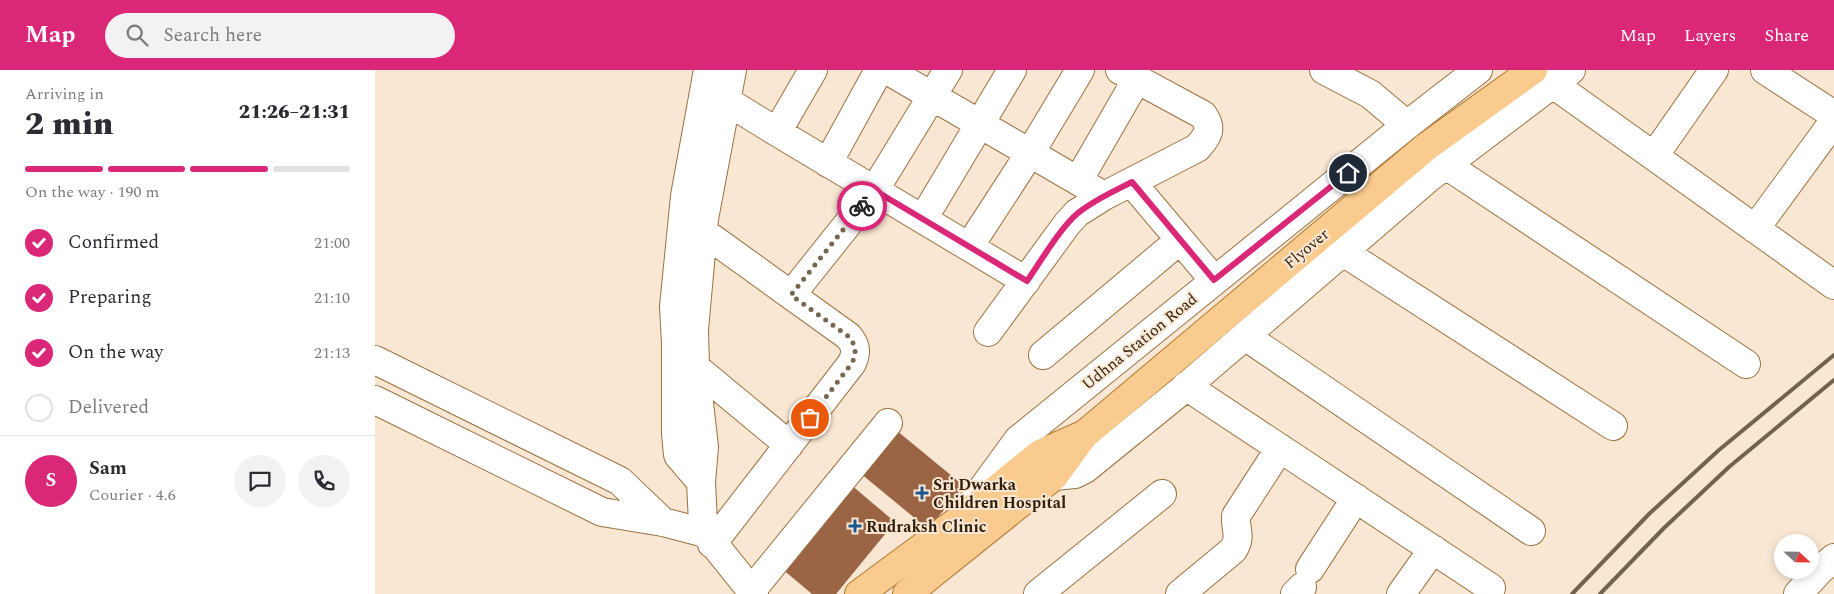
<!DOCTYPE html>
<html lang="en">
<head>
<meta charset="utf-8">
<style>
	body { margin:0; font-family:Spectral,serif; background:#f2f2f3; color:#2b2b33; height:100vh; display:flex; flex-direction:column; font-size:19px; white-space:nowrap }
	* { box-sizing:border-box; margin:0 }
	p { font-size:16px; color:#7c7c81 }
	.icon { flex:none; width:28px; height:28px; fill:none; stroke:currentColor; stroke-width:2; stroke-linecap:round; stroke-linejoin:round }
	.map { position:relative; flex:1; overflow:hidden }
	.drawer { display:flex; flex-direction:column; background:#fff; width:375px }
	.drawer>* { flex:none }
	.needle { width:32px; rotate:112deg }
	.buttons { position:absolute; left:1399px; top:464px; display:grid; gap:10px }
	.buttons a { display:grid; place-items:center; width:45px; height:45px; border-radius:50%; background:#fff; box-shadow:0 2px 8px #0003; font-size:25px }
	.pin { position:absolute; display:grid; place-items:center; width:42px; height:42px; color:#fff; margin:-21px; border:2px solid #fff; border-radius:50%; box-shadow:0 1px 5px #0007 }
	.courier { position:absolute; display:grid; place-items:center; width:50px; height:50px; margin:-25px; border:4px solid #db2777; border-radius:50%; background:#fff; color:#222; box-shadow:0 1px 6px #0007 }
	.headline em { font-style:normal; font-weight:800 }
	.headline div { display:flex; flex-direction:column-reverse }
	.headline { display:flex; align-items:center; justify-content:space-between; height:85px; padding:0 25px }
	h1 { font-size:32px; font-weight:800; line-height:38px }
	.bar { display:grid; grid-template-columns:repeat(4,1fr); gap:8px 5px; align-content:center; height:60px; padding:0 25px }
	.bar i { height:6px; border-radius:4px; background:#e1e1e2 }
	.bar .on { background:#db2777 }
	.bar p { grid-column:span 4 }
	.line { display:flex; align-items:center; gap:12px; padding:0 25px; border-top:1px solid #e1e1e2 }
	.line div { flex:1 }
	.round { display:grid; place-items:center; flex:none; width:52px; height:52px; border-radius:26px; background:#f2f2f3 }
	ol { padding:0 25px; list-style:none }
	li { display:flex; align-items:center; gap:15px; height:55px }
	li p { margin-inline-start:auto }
	li .icon { padding:5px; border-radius:50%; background:#db2777; color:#fff; stroke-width:4 }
	li:last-child { color:#7c7c81 }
	li i { width:28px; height:28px; border:2px solid #e1e1e2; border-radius:50% }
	header { display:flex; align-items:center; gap:30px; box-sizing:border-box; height:70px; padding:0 25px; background:#db2777; color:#fff }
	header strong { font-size:24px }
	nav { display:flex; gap:28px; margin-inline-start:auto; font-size:18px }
	.search { width:350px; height:45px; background:#f2f2f3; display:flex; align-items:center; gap:12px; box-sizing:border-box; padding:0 18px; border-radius:28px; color:#7c7c81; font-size:19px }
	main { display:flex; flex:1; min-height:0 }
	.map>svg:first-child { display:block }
	.building { fill:#9a6445 }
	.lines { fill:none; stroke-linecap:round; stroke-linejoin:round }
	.minor-casing { stroke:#9b7242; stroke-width:30 }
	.major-casing { stroke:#b07930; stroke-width:30 }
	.minor { stroke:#fff; stroke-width:28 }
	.major { stroke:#f9cb8f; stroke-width:28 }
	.rail { stroke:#73624e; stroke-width:4 }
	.done { stroke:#776652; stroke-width:5; stroke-dasharray:0 9 }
	.route { stroke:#db2777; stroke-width:6 }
	.poi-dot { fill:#1c588f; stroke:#f9e7d3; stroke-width:2 }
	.labels { text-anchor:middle; stroke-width:4; stroke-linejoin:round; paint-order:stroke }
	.street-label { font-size:16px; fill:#31210c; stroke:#f9e7d3 }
	.poi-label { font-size:16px; font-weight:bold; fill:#31210c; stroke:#f9e7d3; text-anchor:start }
</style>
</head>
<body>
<header>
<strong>Map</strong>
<div class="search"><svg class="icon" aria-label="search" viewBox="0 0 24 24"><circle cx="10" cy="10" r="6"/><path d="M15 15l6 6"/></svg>Search here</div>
<nav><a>Map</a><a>Layers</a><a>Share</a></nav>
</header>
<main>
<section class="drawer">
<div class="headline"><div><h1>2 min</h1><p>Arriving in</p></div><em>21:26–21:31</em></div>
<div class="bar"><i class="on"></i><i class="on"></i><i class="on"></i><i></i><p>On the way · 190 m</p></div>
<ol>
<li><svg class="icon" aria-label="check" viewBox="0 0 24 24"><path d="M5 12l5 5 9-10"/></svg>Confirmed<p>21:00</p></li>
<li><svg class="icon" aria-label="check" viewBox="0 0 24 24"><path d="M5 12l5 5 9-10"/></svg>Preparing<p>21:10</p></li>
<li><svg class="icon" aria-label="check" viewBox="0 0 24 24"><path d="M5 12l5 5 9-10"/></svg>On the way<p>21:13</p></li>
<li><i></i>Delivered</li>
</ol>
<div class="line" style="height:90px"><b class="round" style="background:#db2777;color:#fff">S</b><div><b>Sam</b><p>Courier · 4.6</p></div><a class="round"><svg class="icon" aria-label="chat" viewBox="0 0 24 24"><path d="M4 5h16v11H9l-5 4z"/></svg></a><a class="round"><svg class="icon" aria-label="phone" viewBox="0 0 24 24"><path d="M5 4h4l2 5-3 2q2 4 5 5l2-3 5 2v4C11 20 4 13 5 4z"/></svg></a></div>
</section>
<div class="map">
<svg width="1459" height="524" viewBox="0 0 1459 524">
	<rect width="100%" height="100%" fill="#f9e7d3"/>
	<path class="building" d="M521,360L589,416L553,459L485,403Z
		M475,414L520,452L461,524H437L406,498Z"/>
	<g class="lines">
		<g class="minor-casing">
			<path id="minor" d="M357,0L329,149L319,260L320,297L329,377L326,412L328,453L330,463L379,524
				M512,0L729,126
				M949,0L995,24L1032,55
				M1390,0L1459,45
				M1178,14L1459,215
				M350,30L402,62L651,211
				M402,62L438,0
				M1279,86L1339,0
				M453,93L504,0
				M1071,95L1371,294
				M703,111L762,9
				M757,113L839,210
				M548,149L637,0
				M1380,159L1459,51
				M327,161L473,266C481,275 482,282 477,293L337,474
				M594,177L655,83L705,0
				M968,182L1238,356
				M416,225L499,121L573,0
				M613,262L692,154L702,143L729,126L822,78C833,66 838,59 828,45L745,0
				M870,266L1156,461
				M668,285L805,170
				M0,290L245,411L288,452
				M320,297L414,375
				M811,316L1116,518
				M0,330L227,442L288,452L330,463
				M679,406L700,404L710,399L806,321L1056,106L1196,0
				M326,412L303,385L301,363V274L299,237L310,126L333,0
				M594,437L643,370L1032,55L1103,0
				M935,499L981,428
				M377,520L513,353
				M663,524L787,424
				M805,524L858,480C867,466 860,460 861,446L905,378
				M920,524L927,517
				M1026,524L1058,479
				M1423,524L1444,501L1459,488"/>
		</g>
		<g class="major-casing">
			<path id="major" d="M484,524L584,450L665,384L710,364L1051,77L1158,0
				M532,524L679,406L709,365"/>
		</g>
		<use href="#minor" class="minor"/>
		<use href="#major" class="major"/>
		<path class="rail" d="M1197,524L1274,444L1344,380L1459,285
			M1225,524L1289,458L1354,397L1459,310"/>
	</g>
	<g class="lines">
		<path class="done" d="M435,348L477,293C482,282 481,275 473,266L416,225L487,136"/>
		<path class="route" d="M487,136L499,120L652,211C666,191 685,158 703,143C719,130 739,121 757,112L839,210L973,103"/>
	</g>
	<g class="poi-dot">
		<path d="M544.5 415.5h5v5h5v5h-5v5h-5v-5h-5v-5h5z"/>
		<path d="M477.5 448.5h5v5h5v5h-5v5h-5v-5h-5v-5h5z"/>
	</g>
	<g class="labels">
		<g class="street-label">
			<text transform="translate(931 178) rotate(-40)" y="6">Flyover</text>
			<text transform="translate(764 271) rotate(-39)" y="6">Udhna Station Road</text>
		</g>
		<g class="poi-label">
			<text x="558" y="420">Sri Dwarka<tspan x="558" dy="18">Children Hospital</tspan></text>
			<text x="491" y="462">Rudraksh Clinic</text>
		</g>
	</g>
</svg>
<div class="buttons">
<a><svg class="needle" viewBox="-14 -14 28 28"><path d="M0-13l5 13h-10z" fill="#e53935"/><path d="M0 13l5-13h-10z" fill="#7c7c81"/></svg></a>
</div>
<div class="pin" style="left:435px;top:348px;background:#ea580c"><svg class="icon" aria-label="bag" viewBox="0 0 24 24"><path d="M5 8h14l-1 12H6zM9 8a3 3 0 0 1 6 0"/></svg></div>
<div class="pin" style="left:973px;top:103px;background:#1f2937"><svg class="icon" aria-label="home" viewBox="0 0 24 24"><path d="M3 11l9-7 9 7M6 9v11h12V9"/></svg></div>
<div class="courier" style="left:487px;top:136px"><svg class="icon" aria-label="bike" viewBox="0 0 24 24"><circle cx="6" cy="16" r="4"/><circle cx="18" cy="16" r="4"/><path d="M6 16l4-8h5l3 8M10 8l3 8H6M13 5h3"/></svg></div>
</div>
</main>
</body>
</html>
